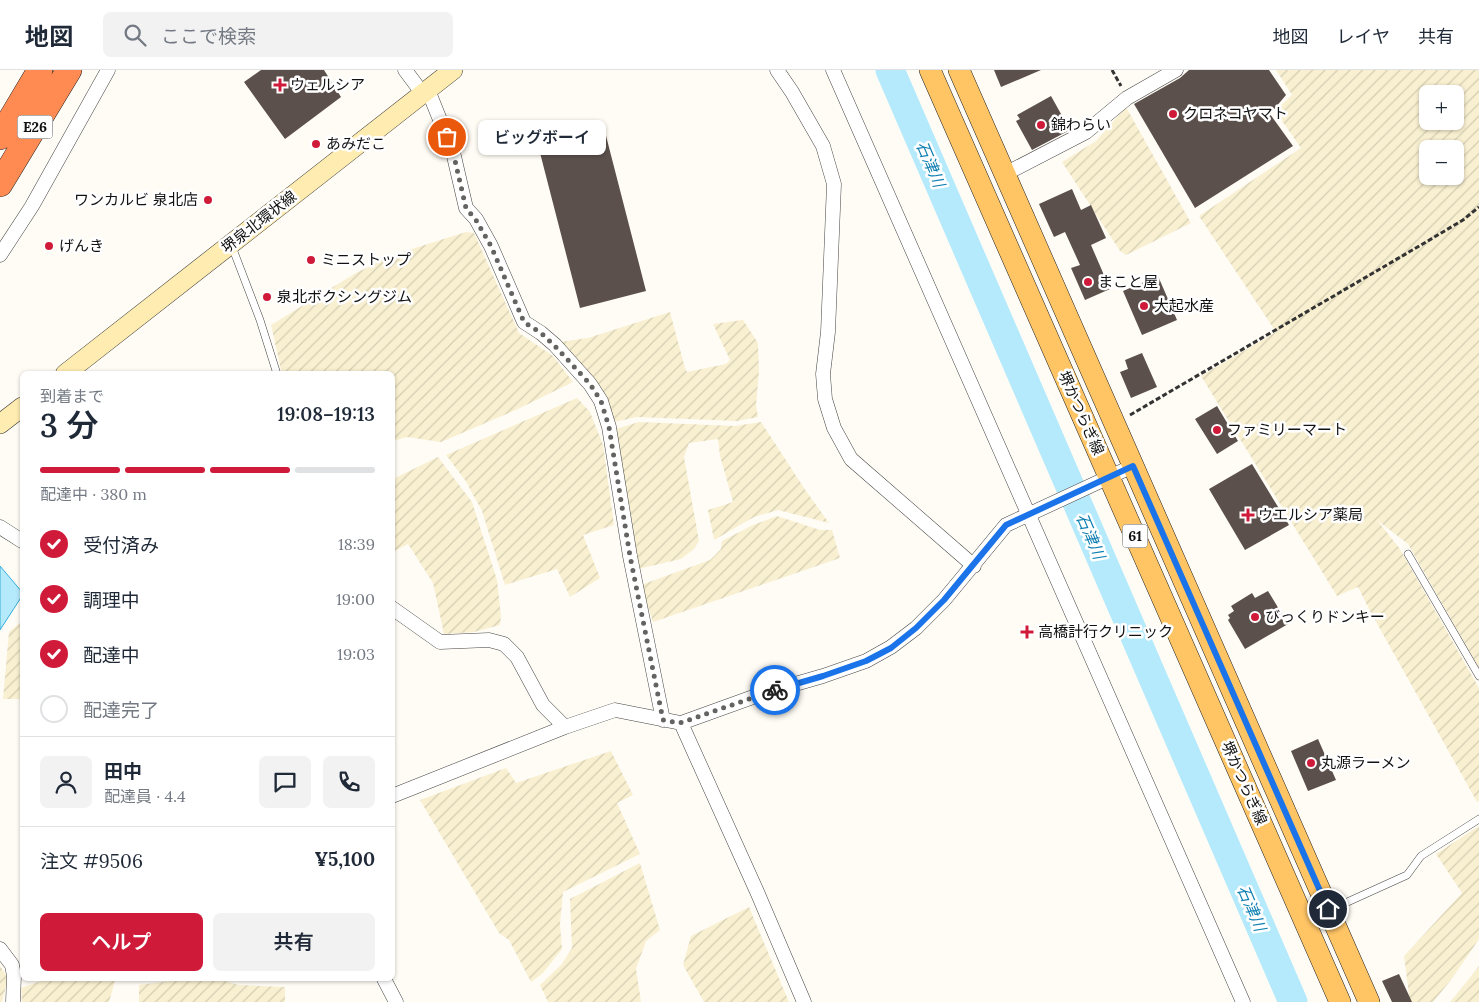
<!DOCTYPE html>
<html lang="ja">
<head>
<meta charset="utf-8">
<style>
	body { margin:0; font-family:Lora,"Noto Sans JP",serif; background:#f2f2f3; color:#1f2937; height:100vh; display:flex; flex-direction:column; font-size:19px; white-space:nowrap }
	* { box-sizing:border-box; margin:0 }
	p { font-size:16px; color:#747a83 }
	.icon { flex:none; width:28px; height:28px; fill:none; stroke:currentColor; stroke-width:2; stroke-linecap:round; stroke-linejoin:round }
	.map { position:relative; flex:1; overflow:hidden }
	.drawer { position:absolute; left:20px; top:301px; width:375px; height:610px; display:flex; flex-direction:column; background:#fff; border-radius:8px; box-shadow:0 1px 4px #0004 }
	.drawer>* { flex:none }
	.fabs { position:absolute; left:1419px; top:15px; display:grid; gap:10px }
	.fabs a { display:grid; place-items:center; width:45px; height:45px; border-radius:8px; background:#fff; box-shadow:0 1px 4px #0004; font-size:25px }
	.pin { position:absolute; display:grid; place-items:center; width:42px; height:42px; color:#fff; margin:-21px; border:2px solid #fff; border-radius:50%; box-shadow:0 1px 5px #0007 }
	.courier { position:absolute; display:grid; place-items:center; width:50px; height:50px; margin:-25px; border:4px solid #1a73e8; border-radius:50%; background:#fff; color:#222; box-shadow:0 1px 6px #0007 }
	.bubble { position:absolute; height:35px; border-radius:8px; background:#fff; box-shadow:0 1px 4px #0004; font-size:16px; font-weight:600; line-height:35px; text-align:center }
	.summary em { font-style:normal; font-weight:600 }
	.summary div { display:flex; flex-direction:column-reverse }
	.summary { display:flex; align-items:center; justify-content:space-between; height:85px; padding:0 20px }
	h1 { font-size:32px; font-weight:600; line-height:38px }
	.bar { display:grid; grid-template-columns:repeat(4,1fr); gap:8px 5px; align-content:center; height:60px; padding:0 20px }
	.bar i { height:6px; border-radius:4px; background:#e0e1e3 }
	.bar .on { background:#d01a3a }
	.bar p { grid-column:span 4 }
	.line { display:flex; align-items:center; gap:12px; padding:0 20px; border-top:1px solid #e0e1e3 }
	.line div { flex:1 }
	.round { display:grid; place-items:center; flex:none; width:52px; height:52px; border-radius:8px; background:#f2f2f3 }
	ol { padding:0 20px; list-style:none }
	li { display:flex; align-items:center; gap:15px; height:55px }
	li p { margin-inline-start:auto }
	li .icon { padding:5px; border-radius:50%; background:#d01a3a; color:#fff; stroke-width:4 }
	li:last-child { color:#747a83 }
	li i { width:28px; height:28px; border:2px solid #e0e1e3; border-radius:50% }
	.primary-button { display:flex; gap:10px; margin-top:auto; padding:10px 20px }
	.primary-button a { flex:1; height:58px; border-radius:8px; background:#d01a3a; color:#fff; font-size:20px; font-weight:600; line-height:58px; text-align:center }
	.primary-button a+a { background:#f2f2f3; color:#1f2937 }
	header { display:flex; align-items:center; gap:30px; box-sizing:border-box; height:70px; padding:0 25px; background:#fff; border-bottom:1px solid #e0e1e3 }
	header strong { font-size:24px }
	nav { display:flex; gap:28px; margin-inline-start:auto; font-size:18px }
	.search { width:350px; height:45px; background:#f2f2f3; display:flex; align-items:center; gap:12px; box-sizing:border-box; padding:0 18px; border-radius:8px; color:#747a83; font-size:19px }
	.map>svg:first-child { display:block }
	.farmland { fill:url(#farmland-furrows); fill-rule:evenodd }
	.water { fill:#b4eafc; stroke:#34adda }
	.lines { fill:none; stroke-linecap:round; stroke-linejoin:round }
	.river { stroke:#b4eafc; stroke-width:29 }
	.building { fill:#5b504c }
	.service-casing { stroke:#444; stroke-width:8 }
	.minor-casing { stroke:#444; stroke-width:15 }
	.secondary-casing { stroke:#333; stroke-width:20 }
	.primary-casing { stroke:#222; stroke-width:22 }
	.motorway-casing { stroke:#222; stroke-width:26 }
	.path { stroke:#333; stroke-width:3; stroke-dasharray:5 2.5; stroke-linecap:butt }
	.service { stroke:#fff; stroke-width:7 }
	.minor { stroke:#fff; stroke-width:14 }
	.secondary { stroke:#ffecb0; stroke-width:19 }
	.primary { stroke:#ffc565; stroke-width:21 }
	.motorway { stroke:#ff8b53; stroke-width:25 }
	.done { stroke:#646361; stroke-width:5; stroke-dasharray:0 9 }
	.route { stroke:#1a73e8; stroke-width:6 }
	.poi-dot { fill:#d01a3a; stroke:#fff; stroke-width:2 }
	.labels { text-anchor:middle; stroke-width:5; stroke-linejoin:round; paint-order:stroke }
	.shield { fill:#fff; stroke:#585858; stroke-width:1 }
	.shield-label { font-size:14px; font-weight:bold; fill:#111 }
	.poi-label { font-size:15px; fill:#111; stroke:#fff; text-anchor:start }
	.street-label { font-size:15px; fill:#111; stroke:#fff }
	.water-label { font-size:16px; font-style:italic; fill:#0c7eb1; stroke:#fff }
</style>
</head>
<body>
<header>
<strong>地図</strong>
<div class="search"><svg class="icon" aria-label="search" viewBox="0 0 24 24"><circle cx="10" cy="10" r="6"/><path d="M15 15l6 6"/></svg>ここで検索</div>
<nav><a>地図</a><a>レイヤ</a><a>共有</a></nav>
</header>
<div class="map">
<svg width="1479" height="932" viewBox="0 0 1479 932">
	<defs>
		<pattern id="farmland-furrows" width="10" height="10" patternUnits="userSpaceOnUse" patternTransform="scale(1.25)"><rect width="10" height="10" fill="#f9f0d1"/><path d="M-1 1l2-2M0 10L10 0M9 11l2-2" fill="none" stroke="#d4cdb2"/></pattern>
	</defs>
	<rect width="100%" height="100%" fill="#fffcf5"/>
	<path class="farmland" d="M1276,0H1479V598L1408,474L1377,450L1400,479L1479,618V731L1477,732L1370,541L1358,517L1337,526L1201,306L1276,262L1199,146L1301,78L1275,41L1292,25ZM1428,24H1455V51H1428ZM1428,79H1455V106H1428Z
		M1126,37L1191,153L1126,185L1120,181L1062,92L1096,71Z
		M466,162L474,163L519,263L553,286L573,312L518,339L441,372L407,367L393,371L392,304H282L271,255L356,203L393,185Z
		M670,242L685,298L687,302L726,294L730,290L713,254L743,250L758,273L759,301L756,335L758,347L737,351L637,347L614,352L560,272L588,268Z
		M577,328L590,342L603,375L614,455L583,465L600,508L570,527L557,499L505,515L482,441L465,410L446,385Z
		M639,352L735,356L761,352L806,421L829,453L778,440L754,447L714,470L708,440L733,432L720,386L718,369L689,373L684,387L699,471L694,479L681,489L638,499L616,359Z
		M438,387L472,432L497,510L501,546L500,555L474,562L444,564L433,513L408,474L393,482V409Z
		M777,446L820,460H832L840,488L653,552L641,515L710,490L721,479L722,471L753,455Z
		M22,551V629H3L9,562Z
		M611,681L633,725L617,733L640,784L563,822L560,854L562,879L543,903L531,912L509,870L499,863L420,730L506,698L516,713Z
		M1479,756V869L1451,910L1433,932H1410L1404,886L1462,823L1436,784Z
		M640,793L660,860L646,871L636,899L641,932H548L540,915L561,895L572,878L570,829Z
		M749,837L789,932H704L683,895L691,866Z
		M0,896L6,905L7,912L2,932H0Z
		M1479,896V932H1450L1476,900Z
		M47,909H114L115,911L109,932H22L21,918Z
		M185,909H219L238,915L285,917V932H139V915Z"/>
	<path class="water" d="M0,496L22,522V526L0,560Z"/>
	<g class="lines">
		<path class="river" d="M890,0L1293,932"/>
	</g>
	<path class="building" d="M261,0H324L341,27L285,69L244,12Z
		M994,0H1041L1001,17Z
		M1189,0H1269L1286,25L1270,44L1293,76L1195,138L1134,34L1180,8Z
		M1051,26L1070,60L1032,80L1016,51L1020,49L1017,45Z
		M604,58L646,221L580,238L538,75Z
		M1072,119L1081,140L1091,135L1106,168L1091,175L1110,219L1085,230L1071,198L1080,195L1065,162L1054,167L1039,134Z
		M1158,206L1177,250L1142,265L1123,221Z
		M1142,283L1157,317L1131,328L1120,302L1128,299L1125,290Z
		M1217,336L1238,371L1217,384L1195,349Z
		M1252,394L1289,455L1245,480L1209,419Z
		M1268,521L1288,554L1245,579L1228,550L1230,548L1228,545L1234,541L1231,536L1252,523L1255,528Z
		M1318,669L1336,710L1308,721L1291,681Z
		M1399,904L1412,932H1392L1382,911Z"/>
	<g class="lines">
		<g class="service-casing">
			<path id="service" d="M231,174L260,250L277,304
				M1408,484L1479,606
				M1329,838L1343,834L1407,805L1421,786L1479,749"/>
		</g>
		<g class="minor-casing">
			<path id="minor" d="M405,0L423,24
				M777,0L792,22L823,76L834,114L828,262L823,304L825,329L834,358L851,389L974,496
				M833,0L1243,932
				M428,20L453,82L466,138L476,149L491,176L524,252L541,263L555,275L590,314L601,331L609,357L630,486L663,650
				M1005,104L1086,62L1127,28L1176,0
				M0,185L32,136L108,0
				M0,457L22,471
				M392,538L440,572L489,570L504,574L517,587L543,635L565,657
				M681,653L758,824L804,932
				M392,726L565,657L615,640L681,653L764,623L823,606L866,591L891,577L916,558L944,530L1006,455L1133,396
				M0,879L12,895L14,906L13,932
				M384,909L396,932"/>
		</g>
		<g class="secondary-casing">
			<path id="secondary" d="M65,304L453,0
				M0,354L22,337"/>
		</g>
		<g class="primary-casing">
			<path id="primary" d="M930,0L1340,932
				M959,0L1369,932"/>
		</g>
		<g class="motorway-casing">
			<path id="motorway" d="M0,67L40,0
				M0,114L69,0"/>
		</g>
		<path class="path" d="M1112,0L1121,16
			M1130,345L1421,175L1463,150L1479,137"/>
		<use href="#service" class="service"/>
		<use href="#minor" class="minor"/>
		<use href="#secondary" class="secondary"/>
		<use href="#primary" class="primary"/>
		<use href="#motorway" class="motorway"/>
	</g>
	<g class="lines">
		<path class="done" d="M447,67L453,82L466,138L476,150L491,176L524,252L541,263L554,275L590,314L601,331L609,357L630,486L663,650L680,653L775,620"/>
		<path class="route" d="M775,620L823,606L866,591L891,578L916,558L944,530L1006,455L1133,396L1328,839"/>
	</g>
	<g class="poi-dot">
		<path d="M277.5 7.5h5v5h5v5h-5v5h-5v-5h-5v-5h5z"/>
		<circle cx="1173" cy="44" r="5"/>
		<circle cx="1041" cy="55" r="5"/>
		<circle cx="316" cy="74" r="5"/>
		<circle cx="208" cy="130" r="5"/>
		<circle cx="49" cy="176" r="5"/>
		<circle cx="311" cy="190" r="5"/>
		<circle cx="1088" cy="212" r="5"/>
		<circle cx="267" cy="227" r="5"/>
		<circle cx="1144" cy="236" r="5"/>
		<circle cx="1217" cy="360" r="5"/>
		<path d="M1245.5 437.5h5v5h5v5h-5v5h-5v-5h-5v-5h5z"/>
		<circle cx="1255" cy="547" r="5"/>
		<path d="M1024.5 554.5h5v5h5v5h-5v5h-5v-5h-5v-5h5z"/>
		<circle cx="1311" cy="693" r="5"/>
	</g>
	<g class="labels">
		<g class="shield">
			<rect x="17.5" y="45.5" width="35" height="23" rx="4"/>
			<rect x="1122.5" y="454.5" width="25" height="23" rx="4"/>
		</g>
		<g class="shield-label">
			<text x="35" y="62">E26</text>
			<text x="1135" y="471">61</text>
		</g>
		<g class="poi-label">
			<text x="290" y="20">ウェルシア</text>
			<text x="1183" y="49">クロネコヤマト</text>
			<text x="1051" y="60">錦わらい</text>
			<text x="326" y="79">あみだこ</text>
			<text x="198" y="135" text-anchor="end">ワンカルビ 泉北店</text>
			<text x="59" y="181">げんき</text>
			<text x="321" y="195">ミニストップ</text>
			<text x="1098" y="217">まこと屋</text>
			<text x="277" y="232">泉北ボクシングジム</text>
			<text x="1154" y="241">大起水産</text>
			<text x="1227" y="365">ファミリーマート</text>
			<text x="1258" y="450">ウエルシア薬局</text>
			<text x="1265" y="552">びっくりドンキー</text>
			<text x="1038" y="567">高橋計行クリニック</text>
			<text x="1321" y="698">丸源ラーメン</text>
		</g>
		<g class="street-label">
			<text transform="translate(259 152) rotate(-38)" y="5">堺泉北環状線</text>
			<text transform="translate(1081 343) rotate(66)" y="5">堺かつらぎ線</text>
			<text transform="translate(1244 713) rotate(66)" y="5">堺かつらぎ線</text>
		</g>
		<g class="water-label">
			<text transform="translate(931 94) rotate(67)" y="6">石津川</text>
			<text transform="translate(1091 466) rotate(67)" y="6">石津川</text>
			<text transform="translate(1252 838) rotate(67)" y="6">石津川</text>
		</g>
	</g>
</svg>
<div class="fabs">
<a>+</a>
<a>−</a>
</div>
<div class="pin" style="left:447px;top:67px;background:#ea580c"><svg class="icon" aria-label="bag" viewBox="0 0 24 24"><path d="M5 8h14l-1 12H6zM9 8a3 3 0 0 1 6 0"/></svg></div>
<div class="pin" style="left:1328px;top:839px;background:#1f2937"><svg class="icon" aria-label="home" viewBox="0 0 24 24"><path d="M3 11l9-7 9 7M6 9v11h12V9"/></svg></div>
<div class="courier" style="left:775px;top:620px"><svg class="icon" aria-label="bike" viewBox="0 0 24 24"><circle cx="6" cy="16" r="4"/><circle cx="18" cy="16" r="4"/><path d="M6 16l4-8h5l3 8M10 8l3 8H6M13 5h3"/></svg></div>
<div class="bubble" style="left:478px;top:50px;width:128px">ビッグボーイ</div>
<section class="drawer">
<div class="summary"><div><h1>3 分</h1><p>到着まで</p></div><em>19:08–19:13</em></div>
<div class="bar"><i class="on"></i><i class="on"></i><i class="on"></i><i></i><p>配達中 · 380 m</p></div>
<ol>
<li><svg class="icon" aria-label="check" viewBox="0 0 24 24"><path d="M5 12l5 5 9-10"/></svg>受付済み<p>18:39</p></li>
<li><svg class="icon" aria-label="check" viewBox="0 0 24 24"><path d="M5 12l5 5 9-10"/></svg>調理中<p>19:00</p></li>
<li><svg class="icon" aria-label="check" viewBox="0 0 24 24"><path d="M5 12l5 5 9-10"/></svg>配達中<p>19:03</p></li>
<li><i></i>配達完了</li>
</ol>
<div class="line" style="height:90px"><a class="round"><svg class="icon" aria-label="person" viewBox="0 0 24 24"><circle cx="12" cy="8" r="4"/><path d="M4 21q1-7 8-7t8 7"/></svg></a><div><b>田中</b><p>配達員 · 4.4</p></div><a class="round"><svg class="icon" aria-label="chat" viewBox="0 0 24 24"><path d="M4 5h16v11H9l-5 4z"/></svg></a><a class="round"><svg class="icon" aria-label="phone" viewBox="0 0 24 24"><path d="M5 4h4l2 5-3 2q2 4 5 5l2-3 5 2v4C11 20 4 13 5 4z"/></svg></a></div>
<div class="line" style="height:65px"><div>注文 #9506</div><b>¥5,100</b></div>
<div class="primary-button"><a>ヘルプ</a><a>共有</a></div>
</section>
</div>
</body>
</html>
